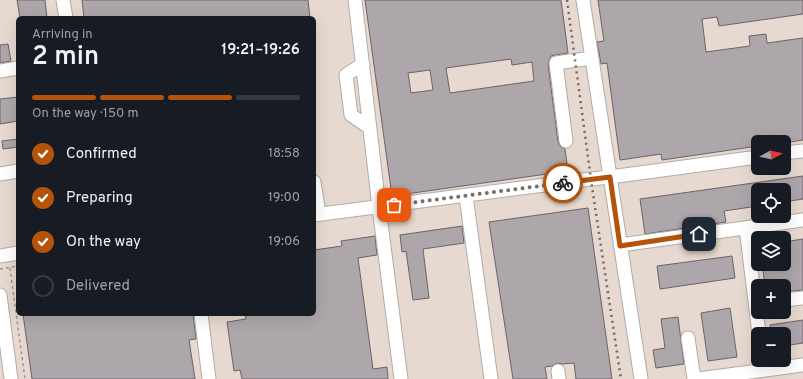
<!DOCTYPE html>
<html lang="en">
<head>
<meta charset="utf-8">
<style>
	body { margin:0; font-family:Overpass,sans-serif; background:#20242c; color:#f1f3f6; height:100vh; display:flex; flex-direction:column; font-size:15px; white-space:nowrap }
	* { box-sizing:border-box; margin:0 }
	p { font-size:13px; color:#9ea1a6 }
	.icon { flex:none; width:22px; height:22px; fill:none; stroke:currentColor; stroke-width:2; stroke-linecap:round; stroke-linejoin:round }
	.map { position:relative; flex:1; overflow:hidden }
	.drawer { position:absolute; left:16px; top:16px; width:300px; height:300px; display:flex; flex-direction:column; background:#171b24; border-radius:6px; box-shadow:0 4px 16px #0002 }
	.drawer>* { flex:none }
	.needle { width:26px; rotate:82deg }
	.tools { position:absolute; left:751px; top:135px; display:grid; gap:8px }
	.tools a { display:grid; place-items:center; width:40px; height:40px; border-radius:6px; background:#171b24; box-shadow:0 4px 16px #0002; font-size:20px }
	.pin { position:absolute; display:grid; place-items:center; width:34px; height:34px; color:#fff; margin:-17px; border-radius:8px; box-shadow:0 2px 6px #0006 }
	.courier { position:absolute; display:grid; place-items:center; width:40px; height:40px; margin:-20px; border:3px solid #b45309; border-radius:50%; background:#fff; color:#222; box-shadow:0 1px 5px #0007 }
	.summary em { font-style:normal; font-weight:600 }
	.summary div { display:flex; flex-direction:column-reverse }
	.summary { display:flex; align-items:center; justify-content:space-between; height:68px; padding:0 16px }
	h1 { font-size:26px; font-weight:600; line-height:30px }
	.bar { display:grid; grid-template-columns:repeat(4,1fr); gap:6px 4px; align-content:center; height:48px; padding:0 16px }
	.bar i { height:5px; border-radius:3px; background:#363941 }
	.bar .on { background:#b45309 }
	.bar p { grid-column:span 4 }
	ol { padding:0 16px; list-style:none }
	li { display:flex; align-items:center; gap:12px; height:44px }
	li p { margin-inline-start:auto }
	li .icon { padding:4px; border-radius:50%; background:#b45309; color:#fff; stroke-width:4 }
	li:last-child { color:#9ea1a6 }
	li i { width:22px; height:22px; border:2px solid #363941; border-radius:50% }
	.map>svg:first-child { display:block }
	.built { fill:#e7d9cf; fill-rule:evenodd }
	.building { fill:#ada6ab; stroke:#6a6368; fill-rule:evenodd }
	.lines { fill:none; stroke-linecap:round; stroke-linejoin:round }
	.minor-casing { stroke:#b2aba6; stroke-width:15 }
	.path { stroke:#9d9793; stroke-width:1.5; stroke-dasharray:3 3; stroke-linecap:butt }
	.minor { stroke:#fff; stroke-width:13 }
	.rail { stroke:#6e6a66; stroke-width:2.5; stroke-dasharray:2 4; stroke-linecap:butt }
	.done { stroke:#746f6c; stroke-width:4; stroke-dasharray:0 7.2 }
	.route { stroke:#b45309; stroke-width:5 }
</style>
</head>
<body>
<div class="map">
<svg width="803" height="379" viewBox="0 0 803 379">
	<rect width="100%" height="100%" fill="#eee7e1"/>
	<path class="built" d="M0,0H803V379H0ZM18,18H314V314H18ZM758,142H784V168H758ZM758,190H784V216H758ZM758,238H784V264H758ZM758,286H784V312H758ZM758,334H784V360H758Z"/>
	<path class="building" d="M17,0H45L47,18H20Z
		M82,0H308L310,18H84Z
		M365,0H561L568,53L555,55L551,56L549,60L548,64L558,142L560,146L565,149L568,171L392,196ZM511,59L512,65L532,62L534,81L450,93L446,68ZM430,70L433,90L411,93L408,73Z
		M598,0H803V14L719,26L717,17L702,19L706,52L750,46L749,36L766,34L767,43L803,38V140L784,143L758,142V146L662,160L661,154L620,160L607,63L601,64L597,42L604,41Z
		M8,44L11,61L0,63V45Z
		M18,97V121L0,124V99Z
		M18,139V147L3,149L2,141Z
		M803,176V199L784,202V190H758V206L724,211L726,222L645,234L640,199Z
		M588,208L612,379H576L574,363L562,364L557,363L552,366L545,367L547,379H513L489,222Z
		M462,226L464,243L423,249L429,298L413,300L406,251L402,252L400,235Z
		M375,236L377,255L358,258L373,369L387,367L388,379H242L240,370L234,371L227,322L246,319L245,314H314V250L342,246L341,241Z
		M803,239V290L784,292V286H780V283L765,285L762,264H784V242Z
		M732,256L735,278L660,289L657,266Z
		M730,308L737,357L708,361L701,313Z
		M23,314H193L196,339L189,340L195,379H32Z
		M678,317L684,364L656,368L653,350L665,348L661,319Z
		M803,320V343L784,346V334H772L770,325Z"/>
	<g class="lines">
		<g class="minor-casing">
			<path id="minor" d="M63,0L66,18
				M355,0L379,207L401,379
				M583,0L641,379
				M363,64L346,75L351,115L370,128
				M0,71L18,68
				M566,141L556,63L592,58
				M784,153L803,151
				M0,174L18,171
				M314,182L319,214
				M466,196L491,379
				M314,215L591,179L610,177L758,157
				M746,228L759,334
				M620,245L803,220
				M0,256L18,253
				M0,295L11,379
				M784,300L803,298
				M201,314L209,379
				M688,338L694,379
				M558,371L559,379
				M698,379L803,365"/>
		</g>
		<path class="path" d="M10,268L25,379
			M0,269L18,266"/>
		<use href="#minor" class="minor"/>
		<path class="rail" d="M567,0L592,187L621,379"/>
	</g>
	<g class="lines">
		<path class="done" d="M394,205L563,183"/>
		<path class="route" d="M563,183L610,177L620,246L699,234"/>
	</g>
</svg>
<div class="tools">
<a><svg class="needle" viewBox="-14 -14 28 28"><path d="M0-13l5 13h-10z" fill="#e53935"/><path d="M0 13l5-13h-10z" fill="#9ea1a6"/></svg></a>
<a><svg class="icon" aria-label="locate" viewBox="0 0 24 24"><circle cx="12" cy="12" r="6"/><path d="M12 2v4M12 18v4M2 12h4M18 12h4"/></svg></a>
<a><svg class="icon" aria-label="layers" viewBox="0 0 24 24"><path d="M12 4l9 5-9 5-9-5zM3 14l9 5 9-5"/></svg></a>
<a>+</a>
<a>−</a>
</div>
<div class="pin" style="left:394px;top:205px;background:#ea580c"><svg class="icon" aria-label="bag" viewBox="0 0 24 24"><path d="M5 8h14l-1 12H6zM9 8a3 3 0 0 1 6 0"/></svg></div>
<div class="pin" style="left:699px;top:234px;background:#1f2937"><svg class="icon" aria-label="home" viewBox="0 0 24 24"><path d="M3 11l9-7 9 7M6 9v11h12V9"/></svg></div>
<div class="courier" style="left:563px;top:183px"><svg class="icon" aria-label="bike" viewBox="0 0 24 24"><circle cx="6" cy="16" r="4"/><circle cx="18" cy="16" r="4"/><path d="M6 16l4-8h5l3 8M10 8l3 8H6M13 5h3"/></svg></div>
<section class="drawer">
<div class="summary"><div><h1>2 min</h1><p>Arriving in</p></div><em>19:21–19:26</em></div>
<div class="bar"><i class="on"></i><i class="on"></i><i class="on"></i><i></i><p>On the way · 150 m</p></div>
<ol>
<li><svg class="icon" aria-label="check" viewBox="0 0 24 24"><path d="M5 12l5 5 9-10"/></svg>Confirmed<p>18:58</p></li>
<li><svg class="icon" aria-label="check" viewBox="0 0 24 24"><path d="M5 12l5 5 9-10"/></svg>Preparing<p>19:00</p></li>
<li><svg class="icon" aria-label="check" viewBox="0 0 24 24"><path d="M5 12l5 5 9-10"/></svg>On the way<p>19:06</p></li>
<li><i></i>Delivered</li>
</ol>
</section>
</div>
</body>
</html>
